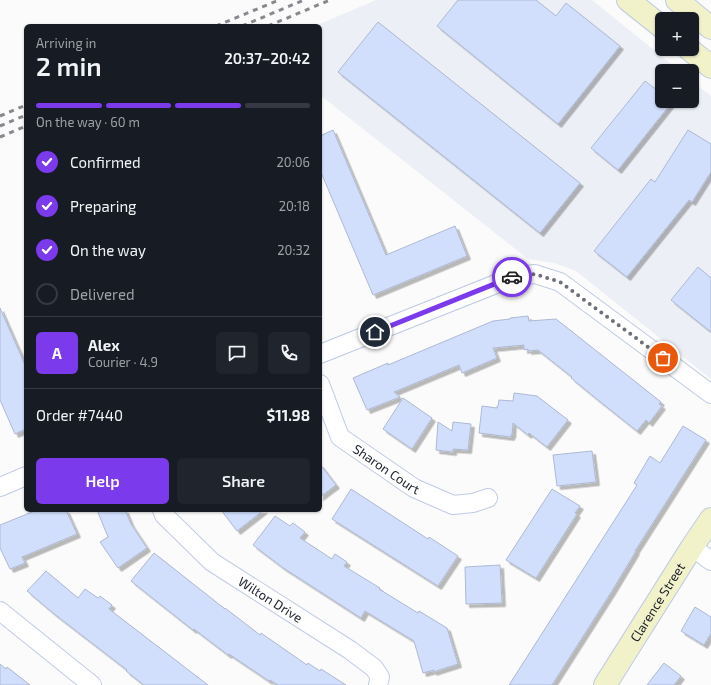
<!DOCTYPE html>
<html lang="en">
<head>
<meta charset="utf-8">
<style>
	body { margin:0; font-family:"Exo 2",sans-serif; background:#20242c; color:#f1f3f6; height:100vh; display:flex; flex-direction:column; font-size:15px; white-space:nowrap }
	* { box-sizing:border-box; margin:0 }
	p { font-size:13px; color:#9ea1a6 }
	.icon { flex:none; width:22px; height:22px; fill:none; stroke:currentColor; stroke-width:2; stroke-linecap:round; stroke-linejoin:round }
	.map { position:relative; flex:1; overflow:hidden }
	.sheet { position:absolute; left:24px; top:24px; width:298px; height:488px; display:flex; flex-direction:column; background:#171b24; border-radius:6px; box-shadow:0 1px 3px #0004 }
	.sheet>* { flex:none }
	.buttons { position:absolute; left:655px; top:12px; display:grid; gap:8px }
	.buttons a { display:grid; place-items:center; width:44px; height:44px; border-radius:6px; background:#171b24; box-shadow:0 1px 3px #0004; font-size:20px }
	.pin { position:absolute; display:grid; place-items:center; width:34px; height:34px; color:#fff; margin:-17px; border:2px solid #fff; border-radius:50%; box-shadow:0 1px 4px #0007 }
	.courier { position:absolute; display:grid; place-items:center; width:40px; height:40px; margin:-20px; border:3px solid #7c3aed; border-radius:50%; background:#fff; color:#222; box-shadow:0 1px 5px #0007 }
	.summary em { font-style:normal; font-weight:600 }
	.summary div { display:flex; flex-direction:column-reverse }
	.summary { display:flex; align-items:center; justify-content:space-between; height:68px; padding:0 12px }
	h1 { font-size:26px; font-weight:600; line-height:30px }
	.bar { display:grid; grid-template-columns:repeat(4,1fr); gap:6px 4px; align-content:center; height:48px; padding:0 12px }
	.bar i { height:5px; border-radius:3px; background:#363941 }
	.bar .on { background:#7c3aed }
	.bar p { grid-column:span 4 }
	.line { display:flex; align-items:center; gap:10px; padding:0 12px; border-top:1px solid #363941 }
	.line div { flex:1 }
	.round { display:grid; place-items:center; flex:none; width:42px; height:42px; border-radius:6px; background:#20242c }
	ol { padding:0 12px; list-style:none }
	li { display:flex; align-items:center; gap:12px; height:44px }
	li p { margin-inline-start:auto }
	li .icon { padding:4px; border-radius:50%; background:#7c3aed; color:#fff; stroke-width:4 }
	li:last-child { color:#9ea1a6 }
	li i { width:22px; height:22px; border:2px solid #363941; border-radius:50% }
	.cta { display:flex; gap:8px; margin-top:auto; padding:8px 12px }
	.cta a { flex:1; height:46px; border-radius:6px; background:#7c3aed; color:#fff; font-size:16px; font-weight:600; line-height:46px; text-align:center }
	.cta a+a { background:#20242c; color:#f1f3f6 }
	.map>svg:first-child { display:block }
	.built { fill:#eceff6 }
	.building { fill:#d1dffd; stroke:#adb9d2; filter:url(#shadow) }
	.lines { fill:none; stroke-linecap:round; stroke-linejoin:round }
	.street-casing { stroke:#bfcbe5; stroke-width:20 }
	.secondary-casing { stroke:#bfcbe5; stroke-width:24 }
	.street { stroke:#fff; stroke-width:18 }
	.secondary { stroke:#f2f2ca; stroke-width:22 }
	.rail { stroke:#87898e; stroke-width:3; stroke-dasharray:5 5; stroke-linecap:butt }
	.done { stroke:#6e7177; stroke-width:4; stroke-dasharray:0 7.2 }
	.route { stroke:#7c3aed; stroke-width:5 }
	.labels { text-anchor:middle; stroke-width:3.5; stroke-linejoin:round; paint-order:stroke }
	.street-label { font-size:13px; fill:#222630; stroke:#fff }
</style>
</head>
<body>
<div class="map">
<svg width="711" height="685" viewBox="0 0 711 685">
	<defs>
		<filter id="shadow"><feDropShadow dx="3.5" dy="3.5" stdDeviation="0" flood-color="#0004"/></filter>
	</defs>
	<rect width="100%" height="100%" fill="#fbfbfb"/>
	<path class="built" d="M376,0H592L680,71H662V101H692V81L711,96V379L576,271L554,263L528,259L320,95V26H315Z"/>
	<path class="building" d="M458,0H536L556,16L566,3L620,46L558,124L437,26Z
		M378,22L580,183L540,233L338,72Z
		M645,81L662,94V101H673L618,170L591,148Z
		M333,130L386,255L455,226L467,256L373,295L320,170V136Z
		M688,130L711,144V172L692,202L689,200L627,277L594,251L651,179L655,182Z
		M698,267L711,278V332L671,300Z
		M0,308L26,367V429L15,434L0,400Z
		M528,316L529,321L556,319L661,402L659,404L662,406L649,423L646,420L637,431L598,400L571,378L572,377L538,350L528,351V349L524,350V345L493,348L497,358L462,373L459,365L394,392L400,397L367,410L353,378L388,363V365L493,321L510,319V318Z
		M514,393L537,396L568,420L547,447L529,433L528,435L513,423L512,435H511V437L479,433L482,406L497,408V406H498L499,400L513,401Z
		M403,398L432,418L412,449L383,429Z
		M438,422L452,431L453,422L471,424L468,450L453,449V452L436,450Z
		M683,426L706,440L635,551H636L612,591L552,685H509L637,485L634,483L650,456L660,463Z
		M592,451L596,482L557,486L553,455Z
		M320,464L336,485L320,497Z
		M351,489L428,539L429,537L458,556L438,586L332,519Z
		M552,489L580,506L575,513L577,514L536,578L506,560Z
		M37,510H66L77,534L22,557L25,563L10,569L0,548V525Z
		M97,510H125L131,524L147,548L118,568L100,542L108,537Z
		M221,510H264L237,531Z
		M275,516L290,526L293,523L305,532L300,538L332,559L335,554L347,562L344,566L380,588L379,589L418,613L419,611L447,628L458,664L433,672L434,670L423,673L414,641L365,611L361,618L282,567L253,545Z
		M154,553L225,609V608L260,635L261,633L307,665L308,663L320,671L321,669L346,685H278L270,680L269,681L229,654L228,655L194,629L193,630L131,581Z
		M500,565L502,603L466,604L465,567Z
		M46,571L78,598L85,589L98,598L100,596L112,605L109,609L208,685H144L126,671L127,670L53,613L27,591Z
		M695,607L711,617V633L704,645L681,631Z
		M664,663L681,676L674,685H647Z
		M0,664L6,669L7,667L30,685H0Z"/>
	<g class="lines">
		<g class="street-casing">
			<g id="street">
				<path d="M320,354L516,276L535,274L560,282L711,394"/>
				<path id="s1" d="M320,384L340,437L414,488L453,505L473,503L488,498"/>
				<path d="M0,487L26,476"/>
				<path id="s2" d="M162,510L164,515L212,562L350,650L374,668L380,677L378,685"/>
				<path d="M692,547L711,561"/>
				<path d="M0,611L92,685"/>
			</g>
		</g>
		<g class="secondary-casing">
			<g id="secondary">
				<path d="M628,0L662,27"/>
				<path d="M677,0L711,28"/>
				<path d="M689,49L711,67"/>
				<path id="s3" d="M605,685L692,547L711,519"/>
			</g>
		</g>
		<use href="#street" class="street"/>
		<use href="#secondary" class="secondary"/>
		<path class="rail" d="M216,26L279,0
			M242,26L304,0
			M268,26L330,0
			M0,116L26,105
			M0,126L26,115
			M0,137L26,126"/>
	</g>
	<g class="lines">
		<path class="done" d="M512,277L516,276L535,274L560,282L663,358"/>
		<path class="route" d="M375,332L512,277"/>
	</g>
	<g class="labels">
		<g class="street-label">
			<text dy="5" stroke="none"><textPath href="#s1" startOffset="113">Sharon Court</textPath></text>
			<text dy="5" stroke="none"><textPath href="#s2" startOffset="142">Wilton Drive</textPath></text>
			<text dy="5" stroke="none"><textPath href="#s3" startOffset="98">Clarence Street</textPath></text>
		</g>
	</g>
</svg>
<div class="buttons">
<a>+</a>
<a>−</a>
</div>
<div class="pin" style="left:663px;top:358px;background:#ea580c"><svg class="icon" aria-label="bag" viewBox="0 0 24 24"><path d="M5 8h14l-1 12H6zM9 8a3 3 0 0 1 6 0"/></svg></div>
<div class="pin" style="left:375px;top:332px;background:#1f2937"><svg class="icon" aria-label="home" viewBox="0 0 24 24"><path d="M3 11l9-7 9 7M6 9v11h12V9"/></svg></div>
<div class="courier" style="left:512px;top:277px"><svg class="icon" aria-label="car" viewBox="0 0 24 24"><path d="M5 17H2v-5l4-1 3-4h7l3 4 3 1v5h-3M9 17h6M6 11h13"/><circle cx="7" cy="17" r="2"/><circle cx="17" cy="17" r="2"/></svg></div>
<section class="sheet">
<div class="summary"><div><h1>2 min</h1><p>Arriving in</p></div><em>20:37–20:42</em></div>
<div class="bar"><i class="on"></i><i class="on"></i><i class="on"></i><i></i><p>On the way · 60 m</p></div>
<ol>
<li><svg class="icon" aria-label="check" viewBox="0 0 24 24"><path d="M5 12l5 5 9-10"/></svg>Confirmed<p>20:06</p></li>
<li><svg class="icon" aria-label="check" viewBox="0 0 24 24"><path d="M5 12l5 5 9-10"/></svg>Preparing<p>20:18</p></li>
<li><svg class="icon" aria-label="check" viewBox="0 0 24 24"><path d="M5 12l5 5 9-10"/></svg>On the way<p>20:32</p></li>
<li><i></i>Delivered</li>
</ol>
<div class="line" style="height:72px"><b class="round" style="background:#7c3aed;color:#fff">A</b><div><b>Alex</b><p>Courier · 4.9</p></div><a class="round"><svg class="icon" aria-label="chat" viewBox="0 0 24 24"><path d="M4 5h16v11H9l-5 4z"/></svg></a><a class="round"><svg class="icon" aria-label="phone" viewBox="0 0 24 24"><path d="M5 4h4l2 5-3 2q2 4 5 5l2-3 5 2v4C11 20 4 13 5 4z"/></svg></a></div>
<div class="line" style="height:52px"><div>Order #7440</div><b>$11.98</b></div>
<div class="cta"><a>Help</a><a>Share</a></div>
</section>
</div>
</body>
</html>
